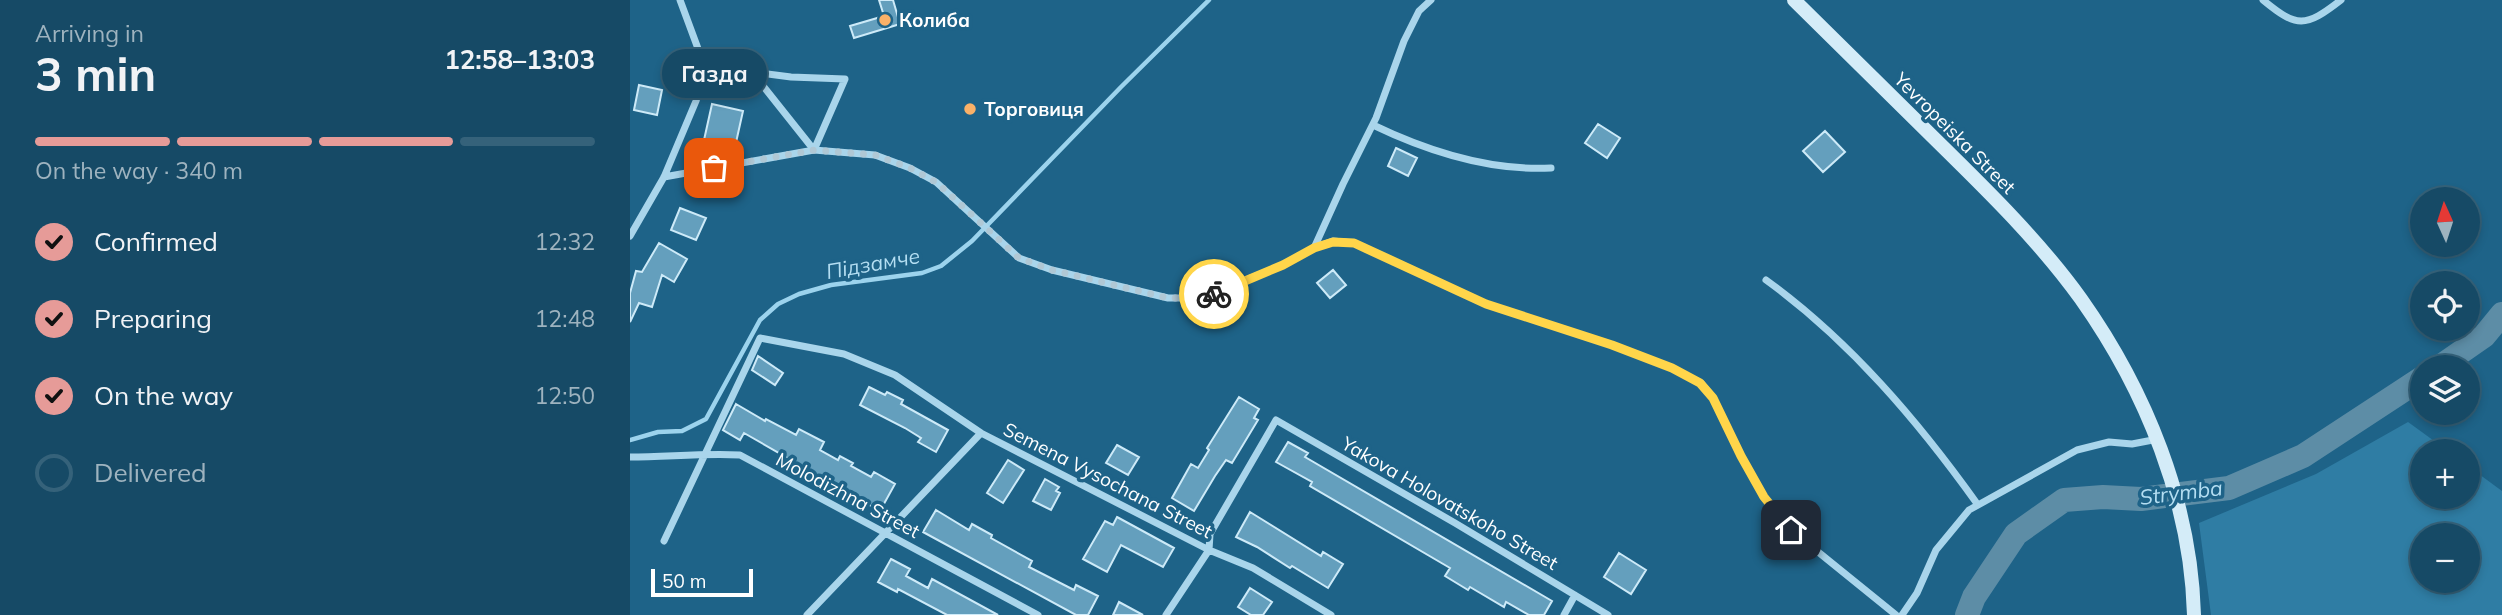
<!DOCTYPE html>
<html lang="en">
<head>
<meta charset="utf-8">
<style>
	body { margin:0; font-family:Mulish,sans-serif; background:#23546f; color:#f1f3f6; height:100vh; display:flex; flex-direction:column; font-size:26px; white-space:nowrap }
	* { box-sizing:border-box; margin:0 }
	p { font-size:23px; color:#9eb3bf }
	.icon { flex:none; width:38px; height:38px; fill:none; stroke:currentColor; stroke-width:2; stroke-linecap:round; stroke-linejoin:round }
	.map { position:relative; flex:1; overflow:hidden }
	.side { display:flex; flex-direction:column; background:#164a66; width:630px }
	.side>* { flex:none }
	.needle { width:46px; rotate:357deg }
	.buttons { position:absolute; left:1780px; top:187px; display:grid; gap:14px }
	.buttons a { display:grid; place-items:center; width:70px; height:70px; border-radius:50%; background:#164a66; box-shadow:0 4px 10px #0003,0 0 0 2px #35627a; font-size:35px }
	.scale { position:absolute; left:21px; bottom:18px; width:102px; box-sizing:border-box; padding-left:7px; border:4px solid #fff; border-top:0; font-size:19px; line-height:24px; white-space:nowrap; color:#fff; -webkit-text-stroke:5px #1e6388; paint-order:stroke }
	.pin { position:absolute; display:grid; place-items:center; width:60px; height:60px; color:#fff; margin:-30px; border-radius:14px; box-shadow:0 4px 10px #0006 }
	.courier { position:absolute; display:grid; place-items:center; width:70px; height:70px; margin:-35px; border:5px solid #ffd54a; border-radius:50%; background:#fff; color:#222; box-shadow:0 2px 9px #0007 }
	.bubble { position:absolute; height:49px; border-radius:24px; background:#164a66; box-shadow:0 4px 10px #0003,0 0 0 2px #35627a; font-size:23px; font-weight:700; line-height:49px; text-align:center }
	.summary em { font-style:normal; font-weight:700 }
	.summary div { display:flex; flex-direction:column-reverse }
	.summary { display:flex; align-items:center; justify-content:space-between; height:119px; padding:0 35px }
	h1 { font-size:46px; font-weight:700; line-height:52px }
	.bar { display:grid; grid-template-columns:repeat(4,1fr); gap:10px 7px; align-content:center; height:84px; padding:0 35px }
	.bar i { height:9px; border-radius:5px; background:#35627a }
	.bar .selected { background:#e69b98 }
	.bar p { grid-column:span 4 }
	ol { padding:0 35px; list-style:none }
	li { display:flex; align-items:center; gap:21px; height:77px }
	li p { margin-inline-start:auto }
	li .icon { padding:7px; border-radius:50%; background:#e69b98; color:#111; stroke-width:4 }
	li:last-child { color:#9eb3bf }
	li i { width:38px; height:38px; border:4px solid #35627a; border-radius:50% }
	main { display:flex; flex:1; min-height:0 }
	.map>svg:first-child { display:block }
	.green { fill:#2f7da4; fill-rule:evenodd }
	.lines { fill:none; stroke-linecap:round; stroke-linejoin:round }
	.stream { stroke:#9cd3ed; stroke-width:4.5 }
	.river { stroke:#5d8da6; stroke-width:24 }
	.building { fill:#649fbd; stroke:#cdeaf8; stroke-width:2 }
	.minor { stroke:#a9d5eb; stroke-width:7 }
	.secondary { stroke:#d4ecf8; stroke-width:14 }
	.done { stroke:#b0c8d5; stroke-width:7; stroke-dasharray:0 12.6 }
	.route { stroke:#ffd54a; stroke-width:9 }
	.poi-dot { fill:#fab168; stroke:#1e6388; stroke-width:2.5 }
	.labels { text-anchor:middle; stroke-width:7; stroke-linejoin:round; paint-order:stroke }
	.poi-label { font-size:19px; font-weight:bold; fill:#fff; stroke:#1e6388; text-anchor:start }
	.street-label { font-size:19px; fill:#fff; stroke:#1e6388 }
	.water-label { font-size:21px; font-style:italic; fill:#b4def2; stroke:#1e6388 }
</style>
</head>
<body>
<main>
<section class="side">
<div class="summary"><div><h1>3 min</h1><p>Arriving in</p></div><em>12:58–13:03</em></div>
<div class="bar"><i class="selected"></i><i class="selected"></i><i class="selected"></i><i></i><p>On the way · 340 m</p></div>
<ol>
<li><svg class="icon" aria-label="check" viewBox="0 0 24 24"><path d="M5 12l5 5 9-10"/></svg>Confirmed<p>12:32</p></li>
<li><svg class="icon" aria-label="check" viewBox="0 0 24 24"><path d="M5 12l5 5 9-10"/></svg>Preparing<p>12:48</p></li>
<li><svg class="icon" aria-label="check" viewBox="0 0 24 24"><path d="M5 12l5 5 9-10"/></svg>On the way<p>12:50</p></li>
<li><i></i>Delivered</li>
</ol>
</section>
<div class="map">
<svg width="1872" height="615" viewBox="0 0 1872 615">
	<rect width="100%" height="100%" fill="#1e6388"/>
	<path class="green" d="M1778,422L1818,451L1792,452V497H1838V466L1872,491V615H1581L1569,523L1686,474ZM1792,536H1838V581H1792Z"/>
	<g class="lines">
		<path class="stream" d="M0,440L28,432L52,431L76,419L130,320L148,304L169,294L201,285L292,273L311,266L342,241L491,87L579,0"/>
		<path class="river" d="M1808,368L1854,336L1872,314
			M1337,615L1344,597L1386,534L1434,500L1473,497L1511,499L1599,488L1673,456L1792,378"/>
	</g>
	<path class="building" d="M249,0H263L270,24L224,38L220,26L254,16Z
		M9,85L32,90L27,115L4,110Z
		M82,104L113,111L103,156L72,149Z
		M968,124L990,138L977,158L955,143Z
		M1195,131L1215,152L1193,172L1173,151Z
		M766,148L787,158L778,176L758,166Z
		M50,208L76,218L66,240L41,230Z
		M29,243L57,259L44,282L32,275L22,307L9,303L0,322V293L6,271L12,272Z
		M703,270L716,285L700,298L687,283Z
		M128,356L153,373L145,385L122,370Z
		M239,387L255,395L257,392L273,400L271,404L318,430L306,452L288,442L291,438L275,428L230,405Z
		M609,397L629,409L624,418L628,420L602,463L596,460L585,476L564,511L542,498L561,464L568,468L579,450L577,448Z
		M106,404L135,421L136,419L166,435L169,429L194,442L190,450L208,460L210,456L223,463L221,466L241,477L244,472L265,484L250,511L114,433L110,440L93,430Z
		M658,442L678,453L675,457L922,601L914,615H899L876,602L874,607L840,587L838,590L815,576L820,568L680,486L682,482L646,462Z
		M487,445L509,457L498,475L476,463Z
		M378,460L394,470L373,503L357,493Z
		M415,479L429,487L426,491L430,493L421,510L403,501Z
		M306,510L339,530L342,524L362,535L361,538L402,561L399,567L444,590L446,585L468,596L458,615H446L293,532Z
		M620,512L691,556L693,552L713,564L698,588L662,566L660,568L627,547L606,537Z
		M487,517L544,548L533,567L491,545L477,572L453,559L475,521L483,525Z
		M989,553L1016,570L1001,594L974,577Z
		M261,559L280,569L276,576L298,588L302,579L368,615H317L268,589L267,592L248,582Z
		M620,588L642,602L633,615H621L608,607Z
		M489,602L513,615H483Z"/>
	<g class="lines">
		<path class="minor" d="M1633,0C1667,28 1675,28 1711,0
			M73,74L122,72L161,77L215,79L184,150L122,72
			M743,125C797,151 860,171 921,168
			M34,177L184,150L245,155L280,168L306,182L389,258L422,270L538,298H571L653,265L684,248L713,184L746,118L774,41L789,11L801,0
			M0,236L34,177L66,101L73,74L70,54L50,0
			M684,248L703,241L724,243L856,304L982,345L1042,368L1071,383L1083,398L1111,456L1134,497L1161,530L1266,615
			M1136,280C1220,341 1288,421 1348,505
			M0,457C37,457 73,453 110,455L408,615
			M34,541L130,338L214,354L265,375L351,433
			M177,615L351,433L579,550L623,568L701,615
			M536,615L579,550L580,534L646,420L825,523L978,615
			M934,615L945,595
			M1272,615L1287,593L1306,550L1339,510L1447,450L1479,442L1502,444L1528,439"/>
		<path class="secondary" d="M1164,0C1212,47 1260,95 1308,142C1358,191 1410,242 1451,299C1516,391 1561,502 1564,615"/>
	</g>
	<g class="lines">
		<path class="done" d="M84,168L184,150L245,155L280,168L306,182L389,258L422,270L538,298H571L584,294"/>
		<path class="route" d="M584,294L653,265L684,248L703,242L724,243L856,304L982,345L1042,368L1070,383L1083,398L1111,456L1134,497L1161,530"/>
	</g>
	<g class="poi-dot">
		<circle cx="255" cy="20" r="7"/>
		<circle cx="340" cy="109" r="7"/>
	</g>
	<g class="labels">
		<g class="poi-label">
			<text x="269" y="27">Колиба</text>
			<text x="354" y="116">Торговиця</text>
		</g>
		<g class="street-label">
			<text transform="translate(1325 133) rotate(45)" y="7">Yevropeiska Street</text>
			<text transform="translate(478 480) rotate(27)" y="7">Semena Vysochana Street</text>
			<text transform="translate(218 495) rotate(28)" y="7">Molodizhna Street</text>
			<text transform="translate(820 503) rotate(30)" y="7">Yakova Holovatskoho Street</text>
		</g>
		<g class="water-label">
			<text transform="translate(243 264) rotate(-10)" y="7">Підзамче</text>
			<text transform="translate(1551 493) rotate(-7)" y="7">Strymba</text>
		</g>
	</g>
</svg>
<div class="buttons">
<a><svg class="needle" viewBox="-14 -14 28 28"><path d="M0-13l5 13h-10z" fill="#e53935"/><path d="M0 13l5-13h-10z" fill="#9eb3bf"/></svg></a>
<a><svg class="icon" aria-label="locate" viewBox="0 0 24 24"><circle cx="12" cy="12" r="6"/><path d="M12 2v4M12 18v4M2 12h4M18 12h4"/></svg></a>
<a><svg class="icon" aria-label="layers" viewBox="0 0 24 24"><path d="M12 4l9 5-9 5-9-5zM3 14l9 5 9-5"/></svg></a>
<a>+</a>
<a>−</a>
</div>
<div class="scale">50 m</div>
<div class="pin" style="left:84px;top:168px;background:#ea580c"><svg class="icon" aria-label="bag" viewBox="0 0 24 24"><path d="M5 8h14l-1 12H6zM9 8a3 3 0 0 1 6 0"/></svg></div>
<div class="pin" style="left:1161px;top:530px;background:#1f2937"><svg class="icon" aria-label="home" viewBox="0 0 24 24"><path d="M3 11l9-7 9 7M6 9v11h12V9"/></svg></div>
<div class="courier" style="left:584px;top:294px"><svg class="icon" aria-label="bike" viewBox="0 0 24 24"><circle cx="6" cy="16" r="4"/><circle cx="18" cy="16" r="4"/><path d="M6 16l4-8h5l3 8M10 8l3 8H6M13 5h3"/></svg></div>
<div class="bubble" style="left:32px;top:49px;width:105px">Газда</div>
</div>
</main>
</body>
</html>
